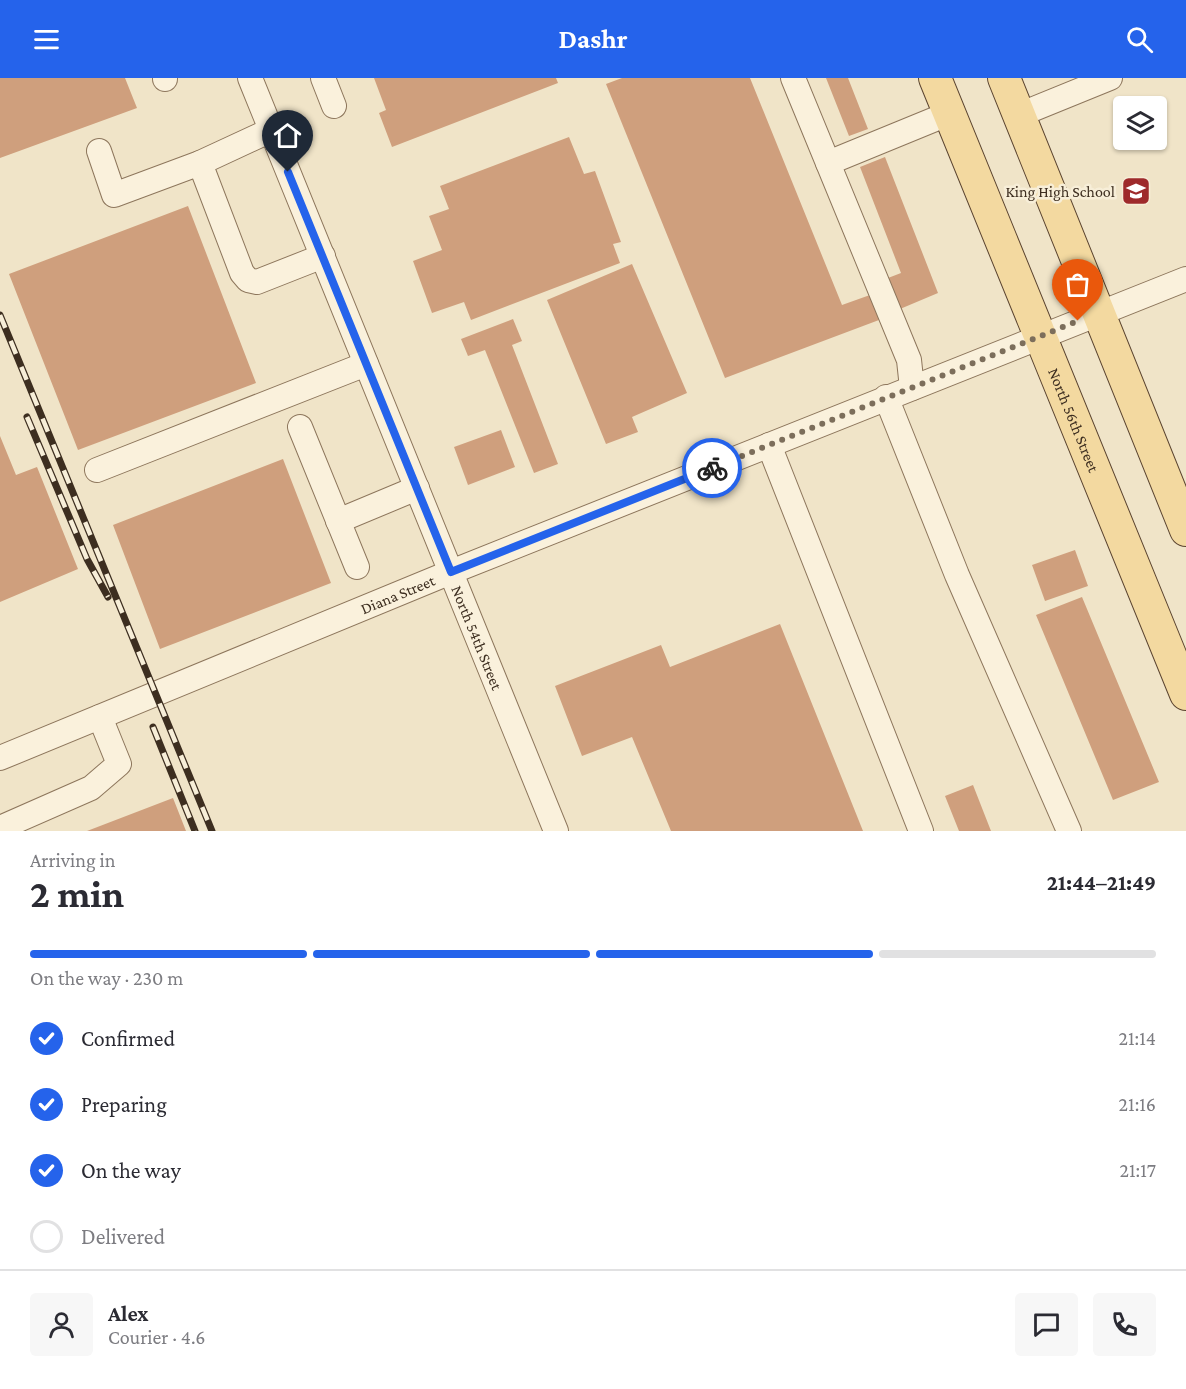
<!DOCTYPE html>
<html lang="en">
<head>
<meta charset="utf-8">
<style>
	body { margin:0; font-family:"Crimson Pro",serif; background:#f7f7f7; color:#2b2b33; height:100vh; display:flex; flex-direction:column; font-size:22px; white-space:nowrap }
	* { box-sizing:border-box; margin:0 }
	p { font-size:20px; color:#7c7c81 }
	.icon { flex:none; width:33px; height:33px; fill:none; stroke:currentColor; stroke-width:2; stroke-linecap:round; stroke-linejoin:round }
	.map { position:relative; height:753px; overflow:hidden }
	.details { display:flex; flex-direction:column; background:#fff; flex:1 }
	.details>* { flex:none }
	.fabs { position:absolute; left:1113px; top:18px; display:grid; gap:12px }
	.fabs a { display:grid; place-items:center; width:54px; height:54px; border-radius:6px; background:#fff; box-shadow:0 2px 4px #0004; font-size:30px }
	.pin { position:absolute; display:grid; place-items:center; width:51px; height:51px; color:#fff; margin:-62px -26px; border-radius:50% 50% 50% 0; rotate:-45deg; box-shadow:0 0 6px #0007 }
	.pin .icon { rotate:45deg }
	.courier { position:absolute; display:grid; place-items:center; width:60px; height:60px; margin:-30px; border:4px solid #2563eb; border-radius:50%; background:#fff; color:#222; box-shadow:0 2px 8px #0007 }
	.headline em { font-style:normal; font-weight:700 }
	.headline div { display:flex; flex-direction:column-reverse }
	.headline { display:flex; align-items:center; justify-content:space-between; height:102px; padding:0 30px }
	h1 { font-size:39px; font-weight:700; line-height:45px }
	.bar { display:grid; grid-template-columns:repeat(4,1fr); gap:9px 6px; align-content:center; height:72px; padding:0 30px }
	.bar i { height:8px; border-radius:4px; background:#e1e1e2 }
	.bar .active { background:#2563eb }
	.bar p { grid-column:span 4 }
	.line { display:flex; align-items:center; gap:15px; padding:0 30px; border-top:2px solid #e1e1e2 }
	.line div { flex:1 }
	.round { display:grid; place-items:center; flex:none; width:63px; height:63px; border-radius:6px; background:#f7f7f7 }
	ol { padding:0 30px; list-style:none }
	li { display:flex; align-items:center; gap:18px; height:66px }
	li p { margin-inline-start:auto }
	li .icon { padding:6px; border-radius:50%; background:#2563eb; color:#fff; stroke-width:4 }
	li:last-child { color:#7c7c81 }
	li i { width:33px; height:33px; border:3px solid #e1e1e2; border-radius:50% }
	header { display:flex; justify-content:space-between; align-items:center; height:78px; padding:0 30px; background:#2563eb; color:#fff; font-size:27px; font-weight:700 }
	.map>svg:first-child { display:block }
	.building { fill:#cf9f7d }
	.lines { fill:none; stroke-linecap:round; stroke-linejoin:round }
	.minor-casing { stroke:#8d765c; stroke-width:26 }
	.major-casing { stroke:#5b4430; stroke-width:34 }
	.minor { stroke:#faf1dc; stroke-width:24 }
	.major { stroke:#f3d9a0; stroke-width:32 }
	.rail-casing { stroke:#3d2e20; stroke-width:7 }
	.rail { stroke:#f7eed8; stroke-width:4.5; stroke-dasharray:14; stroke-linecap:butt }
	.done { stroke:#7c6e5b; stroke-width:6; stroke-dasharray:0 10.8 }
	.route { stroke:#2563eb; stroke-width:8 }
	.labels { text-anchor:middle; stroke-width:5; stroke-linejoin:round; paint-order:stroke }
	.poi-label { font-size:16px; fill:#3d2e20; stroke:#f7eed8; text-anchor:end }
	.street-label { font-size:16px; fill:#3d2e20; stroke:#f7eed8 }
</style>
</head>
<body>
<header><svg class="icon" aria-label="menu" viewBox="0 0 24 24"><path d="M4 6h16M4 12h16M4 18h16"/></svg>Dashr<svg class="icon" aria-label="search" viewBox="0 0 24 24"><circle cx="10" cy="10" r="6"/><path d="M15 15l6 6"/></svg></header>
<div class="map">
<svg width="1186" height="753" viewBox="0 0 1186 753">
	<rect width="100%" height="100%" fill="#f0e4c8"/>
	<path class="building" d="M0,0H125L137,30L0,80Z
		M374,0H556L558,5L392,69L379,35L386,32Z
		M622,0H750L842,227L870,217L879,242L725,300L606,6Z
		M826,0H848L868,51L849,58Z
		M569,59L584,96L595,93L621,164L613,166L620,185L471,242L464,224L432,235L413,183L442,172L429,138L449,131L440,108Z
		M885,79L938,215L900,231L888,200L901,195L860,89Z
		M188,128L256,305L78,372L9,196Z
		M632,186L687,315L632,339L638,354L606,366L547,222Z
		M513,241L522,263L512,267L558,386L534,395L485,272L468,278L461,261Z
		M501,352L515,389L468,407L454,369Z
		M0,358L16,397L37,389L78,491L0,524Z
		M283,381L331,505L160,571L113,447Z
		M1075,472L1088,508L1045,523L1032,487Z
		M1082,519L1159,704L1113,722L1036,537Z
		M780,546L863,753H671L632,659L582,678L555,608L661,567L670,589Z
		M973,707L991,753H959L945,718Z
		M173,720L186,753H87Z"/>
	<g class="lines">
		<g class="minor-casing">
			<g id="minor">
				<path d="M165,0V1"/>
				<path id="s1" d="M250,0L556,753"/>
				<path d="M323,0L334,28"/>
				<path d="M793,0L909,282L912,310"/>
				<path d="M1019,37L1110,0"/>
				<path d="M271,52L200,85L242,195L248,202L257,204L323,178"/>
				<path d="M99,73L114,117L200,85"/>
				<path d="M828,85L950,35"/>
				<path d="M886,319L957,497L1069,753"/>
				<path d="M300,349L357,489"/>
				<path d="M769,367L921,753"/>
				<path d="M97,392L366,286"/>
				<path d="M338,443L417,410"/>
				<path id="s2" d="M0,680L451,494L1186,201"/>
				<path d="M0,750L91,710L119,686L100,639"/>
			</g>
		</g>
		<g class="major-casing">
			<g id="major">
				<path id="s3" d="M935,0L1186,616"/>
				<path d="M1004,0L1186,452"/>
			</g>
		</g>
		<use href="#minor" class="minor"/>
		<use href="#major" class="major"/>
		<g class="rail-casing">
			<path id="rail" d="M0,237L212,753
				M27,339L87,481L108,519
				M153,649L195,753"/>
		</g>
		<use href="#rail" class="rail"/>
	</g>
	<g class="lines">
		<path class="done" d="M712,390L1078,243"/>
		<path class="route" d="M288,94L451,494L712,390"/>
	</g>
	<defs>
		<g id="school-square" transform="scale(1.5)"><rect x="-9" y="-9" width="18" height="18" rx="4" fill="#9e2a2b" stroke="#f7eed8"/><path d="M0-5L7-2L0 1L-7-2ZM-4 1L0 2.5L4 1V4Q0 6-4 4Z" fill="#fff"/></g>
	</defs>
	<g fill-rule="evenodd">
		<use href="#school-square" x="1136" y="113"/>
	</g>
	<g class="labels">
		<g class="poi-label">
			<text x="1115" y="119">King High School</text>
		</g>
		<g class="street-label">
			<text dy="6" stroke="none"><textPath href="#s3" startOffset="369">North 56th Street</textPath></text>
			<text dy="6" stroke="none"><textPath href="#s2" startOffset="430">Diana Street</textPath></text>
			<text dy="6" stroke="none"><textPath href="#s1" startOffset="604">North 54th Street</textPath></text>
		</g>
	</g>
</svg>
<div class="fabs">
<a><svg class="icon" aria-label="layers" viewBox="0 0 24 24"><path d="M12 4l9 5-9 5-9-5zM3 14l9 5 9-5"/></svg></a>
</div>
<div class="pin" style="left:1078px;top:243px;background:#ea580c"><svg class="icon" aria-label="bag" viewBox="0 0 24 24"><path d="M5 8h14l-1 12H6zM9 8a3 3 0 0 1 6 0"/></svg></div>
<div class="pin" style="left:288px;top:94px;background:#1f2937"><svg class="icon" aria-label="home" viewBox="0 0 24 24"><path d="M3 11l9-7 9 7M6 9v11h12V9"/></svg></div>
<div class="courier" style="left:712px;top:390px"><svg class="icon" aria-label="bike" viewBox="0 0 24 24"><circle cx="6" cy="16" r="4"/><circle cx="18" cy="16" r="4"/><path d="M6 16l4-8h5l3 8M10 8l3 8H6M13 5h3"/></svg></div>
</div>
<section class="details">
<div class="headline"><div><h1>2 min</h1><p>Arriving in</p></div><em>21:44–21:49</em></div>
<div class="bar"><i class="active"></i><i class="active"></i><i class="active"></i><i></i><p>On the way · 230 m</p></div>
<ol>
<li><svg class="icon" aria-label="check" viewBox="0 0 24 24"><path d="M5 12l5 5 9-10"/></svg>Confirmed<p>21:14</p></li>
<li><svg class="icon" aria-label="check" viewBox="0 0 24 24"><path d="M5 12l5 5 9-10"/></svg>Preparing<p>21:16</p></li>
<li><svg class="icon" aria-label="check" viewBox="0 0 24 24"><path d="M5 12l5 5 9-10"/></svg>On the way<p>21:17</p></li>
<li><i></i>Delivered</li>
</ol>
<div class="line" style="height:108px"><a class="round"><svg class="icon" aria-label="person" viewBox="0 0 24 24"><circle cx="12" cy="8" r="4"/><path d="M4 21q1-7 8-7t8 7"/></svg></a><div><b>Alex</b><p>Courier · 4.6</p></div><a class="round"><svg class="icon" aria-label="chat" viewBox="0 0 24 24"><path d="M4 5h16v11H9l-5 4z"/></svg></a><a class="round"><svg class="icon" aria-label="phone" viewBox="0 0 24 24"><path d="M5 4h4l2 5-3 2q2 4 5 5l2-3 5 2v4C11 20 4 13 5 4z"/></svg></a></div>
</section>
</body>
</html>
